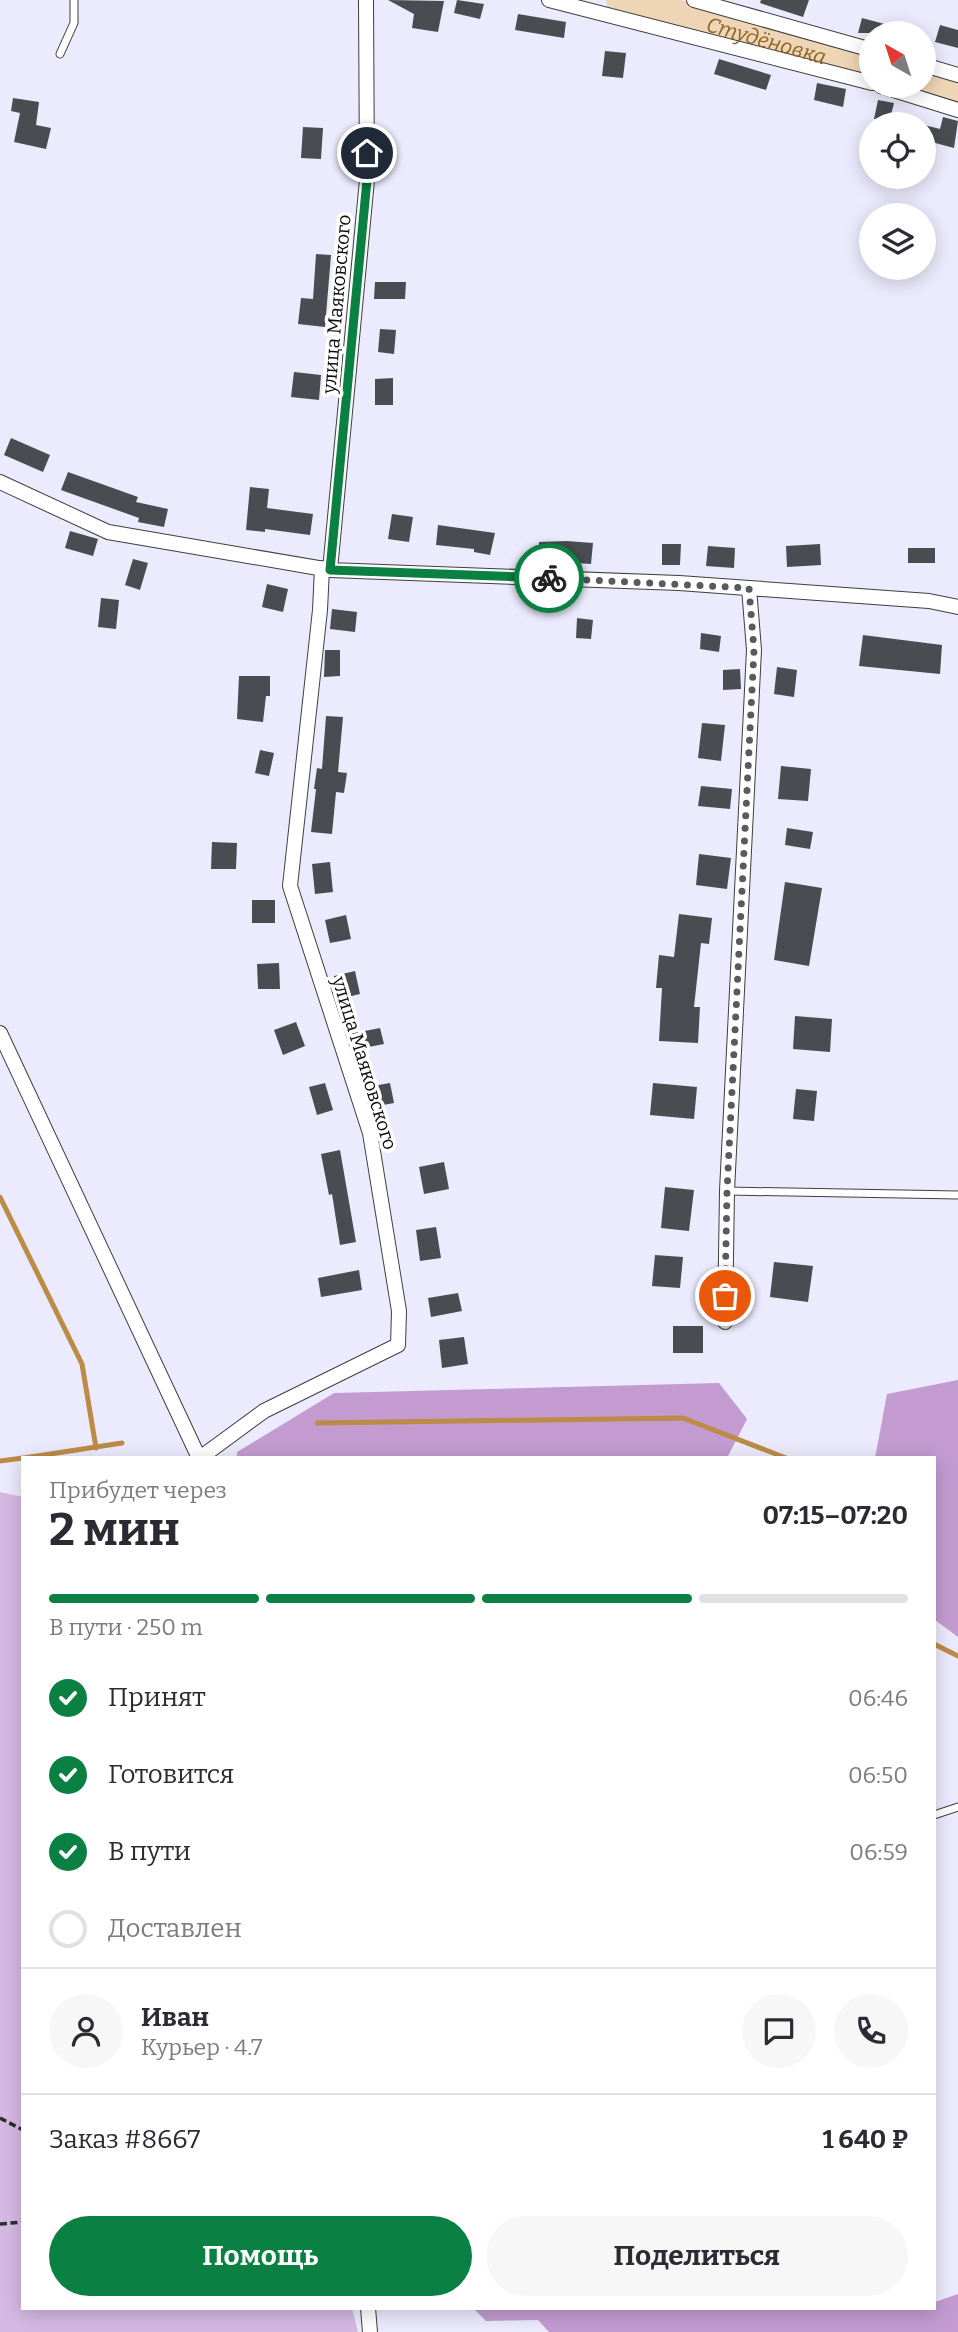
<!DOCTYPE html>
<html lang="ru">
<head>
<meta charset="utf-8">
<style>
	body { margin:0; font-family:Bitter,serif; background:#f7f7f7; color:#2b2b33; height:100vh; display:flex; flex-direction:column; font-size:26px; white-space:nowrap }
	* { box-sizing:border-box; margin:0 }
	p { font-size:23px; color:#7c7c81 }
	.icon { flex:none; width:38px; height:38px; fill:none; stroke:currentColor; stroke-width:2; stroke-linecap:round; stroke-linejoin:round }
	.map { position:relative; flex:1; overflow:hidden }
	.drawer { position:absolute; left:21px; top:1456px; width:915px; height:854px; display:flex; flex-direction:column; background:#fff; border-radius:0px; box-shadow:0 4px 18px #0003 }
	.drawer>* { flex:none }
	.needle { width:46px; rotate:321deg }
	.buttons { position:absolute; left:859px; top:21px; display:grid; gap:14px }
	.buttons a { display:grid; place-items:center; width:77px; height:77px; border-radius:50%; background:#fff; box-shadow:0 4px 18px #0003; font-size:35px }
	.pin { position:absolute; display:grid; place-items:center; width:60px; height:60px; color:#fff; margin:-30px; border:4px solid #fff; border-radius:50%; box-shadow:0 2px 7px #0007 }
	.courier { position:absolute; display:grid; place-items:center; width:70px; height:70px; margin:-35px; border:5px solid #0b8043; border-radius:50%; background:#fff; color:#222; box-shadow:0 2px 9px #0007 }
	.headline em { font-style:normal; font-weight:700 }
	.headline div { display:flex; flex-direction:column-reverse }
	.headline { display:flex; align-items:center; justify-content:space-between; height:119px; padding:0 28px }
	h1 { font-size:46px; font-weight:700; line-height:52px }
	.bar { display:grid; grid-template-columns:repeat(4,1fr); gap:10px 7px; align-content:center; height:84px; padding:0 28px }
	.bar i { height:9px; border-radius:5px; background:#e1e1e2 }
	.bar .active { background:#0b8043 }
	.bar p { grid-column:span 4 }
	.line { display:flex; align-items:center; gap:18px; padding:0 28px; border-top:2px solid #e1e1e2 }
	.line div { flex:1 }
	.round { display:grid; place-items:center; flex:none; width:74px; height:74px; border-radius:37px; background:#f7f7f7 }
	ol { padding:0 28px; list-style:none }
	li { display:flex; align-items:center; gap:21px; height:77px }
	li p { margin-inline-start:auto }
	li .icon { padding:7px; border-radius:50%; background:#0b8043; color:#fff; stroke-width:4 }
	li:last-child { color:#7c7c81 }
	li i { width:38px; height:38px; border:4px solid #e1e1e2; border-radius:50% }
	.cta { display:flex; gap:14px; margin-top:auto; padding:14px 28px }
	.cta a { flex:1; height:80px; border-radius:42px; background:#0b8043; color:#fff; font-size:28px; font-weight:700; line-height:80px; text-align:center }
	.cta a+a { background:#f7f7f7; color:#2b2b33 }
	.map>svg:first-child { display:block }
	.green { fill:#d5b9e3 }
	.forest { fill:#c39bd1 }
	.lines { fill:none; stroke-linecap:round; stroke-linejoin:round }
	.stream { stroke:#bc8b46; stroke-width:5 }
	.river { stroke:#eed5b6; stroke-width:32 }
	.building { fill:#494d52 }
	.service-casing { stroke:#3e3e3e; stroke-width:9 }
	.minor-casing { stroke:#3e3e3e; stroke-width:16 }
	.path { stroke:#2d2d2d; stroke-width:3.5; stroke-dasharray:7 3.5; stroke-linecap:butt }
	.service { stroke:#fff; stroke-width:7 }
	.minor { stroke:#fff; stroke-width:14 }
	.done { stroke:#595960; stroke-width:7; stroke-dasharray:0 12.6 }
	.route { stroke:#0b8043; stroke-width:9 }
	.labels { text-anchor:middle; stroke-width:7; stroke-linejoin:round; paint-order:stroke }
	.street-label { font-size:19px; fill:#0b0b0b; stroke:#fff }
	.water-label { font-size:21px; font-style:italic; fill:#8d6524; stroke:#fff }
</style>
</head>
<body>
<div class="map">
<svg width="958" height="2332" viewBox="0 0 958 2332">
	<rect width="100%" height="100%" fill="#ebebfd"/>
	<path class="green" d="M0,1492L23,1497V2308H352L358,2332H0Z"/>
	<path class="forest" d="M958,1380V1637L935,1620L934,1458H875L887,1394Z
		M719,1383L747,1419L727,1458H237V1452L334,1393Z
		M958,2294V2332H549L538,2320L486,2321L473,2308H934L935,2302Z"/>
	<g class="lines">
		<path class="stream" d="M0,1197L82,1364L96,1448
			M317,1423L683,1418L786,1458
			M24,1458L122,1443
			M0,1461L23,1458
			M934,1644L958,1656"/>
		<g class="river">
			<path id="s1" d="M622,0L872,71"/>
			<path d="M923,86L958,96"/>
		</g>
	</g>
	<path class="building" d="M388,0L444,1L438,32L412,28L414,14Z
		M457,0L484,4L480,19L454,13Z
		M761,0H809L803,17L760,3Z
		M518,14L566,22L564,38L515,30Z
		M862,18L903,29L902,33H858Z
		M940,25L958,30V48L935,42Z
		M605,51L626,53L623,78L602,76Z
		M719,59L771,75L766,90L714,74Z
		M817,83L846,89L843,107L814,100Z
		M13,98L39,102L36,125L51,128L46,149L14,142L20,113L11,111Z
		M878,100L894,103L889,123L874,119Z
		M943,117L958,121L954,148L924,140V125L940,129Z
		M303,127L323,128L321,159L301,158Z
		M316,254L331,255L325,327L298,324L301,298L313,299Z
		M375,282H406L405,299H374Z
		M380,329L396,330L394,354L378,352Z
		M294,372L321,375L319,400L291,397Z
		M393,378V405H375V379Z
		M11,438L50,455L43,472L4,455Z
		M68,472L138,497L136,502L168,509L164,527L138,522L139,518L61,490Z
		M250,487L269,489L267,508L313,514L310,535L265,529V532L246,530Z
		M392,514L413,517L409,542L388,539Z
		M438,525L495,533L490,555L474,552V549L436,545Z
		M70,531L98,539L93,556L65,548Z
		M567,541L593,543L591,564L576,563V560H539V542Z
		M662,544H681L680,565H662Z
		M820,544L821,565L787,567L786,546Z
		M708,546L735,548L734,568L706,566Z
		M908,548H935V563H908Z
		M133,559L148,563L140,590L125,585Z
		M267,584L288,589L283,612L262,607Z
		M101,598L119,600L116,629L98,627Z
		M332,609L357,612L355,632L330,629Z
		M577,618L593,620L591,639L576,638Z
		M701,633L721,636L719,652L700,649Z
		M863,635L942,645L940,674L859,666Z
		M325,650H340V676L324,677Z
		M777,667L797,670L794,697L774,694Z
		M740,669L741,689L723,690V670Z
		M239,676H270V696H266L263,722L237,719Z
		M326,716L343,717L338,772L347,773L344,793L336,792L332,834L311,832L316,789H314L317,768L322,769Z
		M702,723L725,725L721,761L698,758Z
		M260,750L274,753L269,776L255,773Z
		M781,766L811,769L808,801L778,799Z
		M701,786L732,789L730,809L698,806Z
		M787,828L813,832L810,849L785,845Z
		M212,842L237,843L236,869H211Z
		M699,854L731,858L727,889L696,885Z
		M330,862L333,892L315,894L312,864Z
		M785,882L822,888L809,966L774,960Z
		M252,900H275V923H252Z
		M679,914L712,918L709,944L701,943L694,1007H700L698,1043L659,1041L662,988H656L659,955L674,957Z
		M346,915L351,939L330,943L325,920Z
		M279,963L280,989H258L257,964Z
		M355,971L360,994L339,999L334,976Z
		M795,1016L832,1019L830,1052L793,1049Z
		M296,1022L305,1046L283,1055L274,1030Z
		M380,1028L384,1044L353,1050L349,1034Z
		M325,1083L333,1110L317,1115L309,1087Z
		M390,1083L394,1103L372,1107L367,1087Z
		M653,1083L697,1087L694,1119L650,1115Z
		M796,1089L817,1091L814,1121L793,1119Z
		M340,1150L356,1242L340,1245L332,1194L329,1195L321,1154Z
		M444,1162L449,1189L424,1194L419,1167Z
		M665,1187L694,1190L689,1231L661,1228Z
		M436,1227L441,1258L420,1261L416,1230Z
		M655,1255L683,1257L680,1288L652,1286Z
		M774,1262L813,1266L808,1302L770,1297Z
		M359,1270L362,1290L321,1297L318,1278Z
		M458,1293L462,1311L431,1317L428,1298Z
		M673,1326H703V1353H673Z
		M464,1337L468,1364L442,1368L439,1340Z"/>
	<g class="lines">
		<g class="service-casing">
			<path id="service" d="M60,54L74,23V0
				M727,1191L958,1195
				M934,1815L958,1807"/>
		</g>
		<g class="minor-casing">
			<path id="minor" d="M549,0L872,83
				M694,0L872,50
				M924,65L958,75
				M881,86L958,110
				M0,482L108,532L330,570L679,583L929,601L958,607
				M330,570L367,180L366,0
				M0,1033L199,1458
				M725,1322L727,1191L754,650L749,588
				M200,1458L264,1411L398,1345L399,1311L370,1133L290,886L320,610L322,568
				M368,2308L370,2332"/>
		</g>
		<path class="path" d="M0,2118L23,2130
			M0,2224L23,2222"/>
		<use href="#service" class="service"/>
		<use href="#minor" class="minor"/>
	</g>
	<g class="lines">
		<path class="done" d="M549,578L749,588L754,650L727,1191L725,1296"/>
		<path class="route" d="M367,153V180L330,570L549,578"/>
	</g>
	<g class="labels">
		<g class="street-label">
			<text transform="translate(336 304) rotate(-85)" y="7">улица Маяковского</text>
			<text transform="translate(365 1063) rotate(73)" y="7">улица Маяковского</text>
		</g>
		<g class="water-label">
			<text dy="7" stroke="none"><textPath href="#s1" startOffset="150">Студёновка</textPath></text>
		</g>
	</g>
</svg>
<div class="buttons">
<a><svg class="needle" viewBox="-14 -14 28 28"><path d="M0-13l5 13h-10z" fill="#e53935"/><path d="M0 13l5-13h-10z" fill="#7c7c81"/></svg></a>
<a><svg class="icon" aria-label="locate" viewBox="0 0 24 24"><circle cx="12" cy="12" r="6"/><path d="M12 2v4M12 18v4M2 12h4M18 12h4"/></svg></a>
<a><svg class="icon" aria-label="layers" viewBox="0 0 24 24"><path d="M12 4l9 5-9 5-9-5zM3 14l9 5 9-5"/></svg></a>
</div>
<div class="pin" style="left:725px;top:1296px;background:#ea580c"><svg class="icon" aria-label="bag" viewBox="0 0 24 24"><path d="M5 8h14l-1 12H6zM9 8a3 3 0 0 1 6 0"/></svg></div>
<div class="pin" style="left:367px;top:153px;background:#1f2937"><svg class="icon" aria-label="home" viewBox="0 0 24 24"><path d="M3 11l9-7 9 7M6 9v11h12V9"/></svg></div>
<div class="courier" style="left:549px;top:578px"><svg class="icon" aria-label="bike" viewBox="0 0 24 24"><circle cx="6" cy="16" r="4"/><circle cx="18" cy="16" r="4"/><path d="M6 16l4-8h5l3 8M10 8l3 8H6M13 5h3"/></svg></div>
<section class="drawer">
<div class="headline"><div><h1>2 мин</h1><p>Прибудет через</p></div><em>07:15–07:20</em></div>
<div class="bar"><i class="active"></i><i class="active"></i><i class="active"></i><i></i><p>В пути · 250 m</p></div>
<ol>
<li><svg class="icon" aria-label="check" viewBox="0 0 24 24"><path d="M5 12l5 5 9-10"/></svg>Принят<p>06:46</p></li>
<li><svg class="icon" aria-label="check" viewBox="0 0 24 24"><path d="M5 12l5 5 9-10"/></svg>Готовится<p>06:50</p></li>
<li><svg class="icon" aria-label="check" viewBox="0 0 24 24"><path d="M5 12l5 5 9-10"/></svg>В пути<p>06:59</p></li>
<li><i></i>Доставлен</li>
</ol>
<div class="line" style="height:126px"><a class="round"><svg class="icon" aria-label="person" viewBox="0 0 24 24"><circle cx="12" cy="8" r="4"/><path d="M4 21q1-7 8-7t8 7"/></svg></a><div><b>Иван</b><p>Курьер · 4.7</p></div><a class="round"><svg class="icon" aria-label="chat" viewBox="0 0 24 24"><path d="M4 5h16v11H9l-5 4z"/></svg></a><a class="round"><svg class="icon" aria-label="phone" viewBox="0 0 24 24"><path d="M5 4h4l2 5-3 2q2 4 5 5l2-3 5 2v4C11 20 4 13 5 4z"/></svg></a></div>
<div class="line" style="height:91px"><div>Заказ #8667</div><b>1 640 ₽</b></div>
<div class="cta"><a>Помощь</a><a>Поделиться</a></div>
</section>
</div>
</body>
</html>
